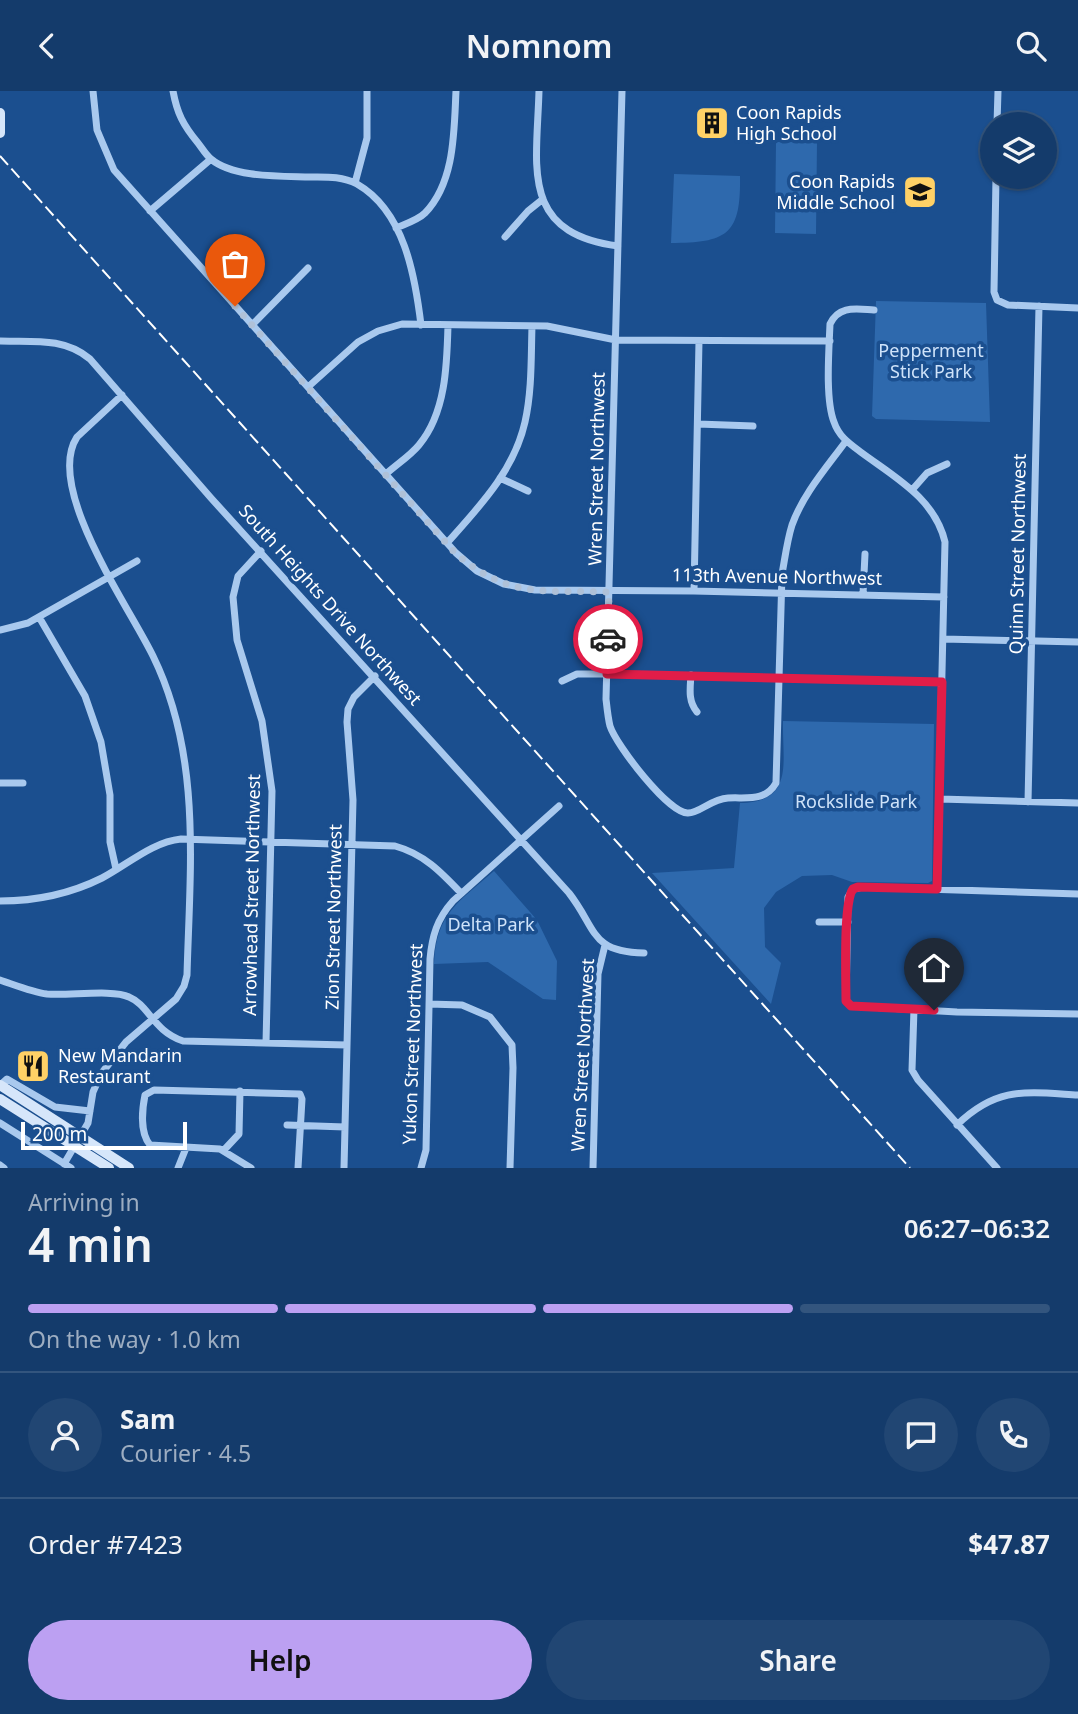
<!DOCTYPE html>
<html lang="en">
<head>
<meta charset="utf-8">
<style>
	body { margin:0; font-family:"Noto Sans",sans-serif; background:#214673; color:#f1f3f6; height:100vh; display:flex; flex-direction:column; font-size:26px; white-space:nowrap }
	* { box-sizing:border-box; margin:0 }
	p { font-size:23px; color:#9dadc1 }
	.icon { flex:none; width:38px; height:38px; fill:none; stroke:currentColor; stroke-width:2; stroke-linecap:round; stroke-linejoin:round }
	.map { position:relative; height:1077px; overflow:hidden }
	.panel { display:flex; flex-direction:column; background:#143b6b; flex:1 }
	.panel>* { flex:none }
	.tools { position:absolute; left:980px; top:21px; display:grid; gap:14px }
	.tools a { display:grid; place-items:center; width:77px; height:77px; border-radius:50%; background:#143b6b; box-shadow:0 2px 5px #0004,0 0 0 2px #33557e; font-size:35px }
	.scale { position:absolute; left:21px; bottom:18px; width:166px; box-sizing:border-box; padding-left:7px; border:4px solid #fff; border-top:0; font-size:19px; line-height:24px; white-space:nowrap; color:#fff; -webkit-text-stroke:5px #1b4f8f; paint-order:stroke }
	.pin { position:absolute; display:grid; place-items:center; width:60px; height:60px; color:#fff; margin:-72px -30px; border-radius:50% 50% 50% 0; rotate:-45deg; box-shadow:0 0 7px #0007 }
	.pin .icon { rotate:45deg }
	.courier { position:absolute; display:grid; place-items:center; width:70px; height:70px; margin:-35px; border:5px solid #e11d48; border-radius:50%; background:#fff; color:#222; box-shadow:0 2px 9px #0007 }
	.summary em { font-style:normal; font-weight:600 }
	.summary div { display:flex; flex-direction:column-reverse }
	.summary { display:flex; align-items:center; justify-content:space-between; height:119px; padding:0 28px }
	h1 { font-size:46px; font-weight:600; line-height:52px }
	.bar { display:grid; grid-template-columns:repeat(4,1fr); gap:10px 7px; align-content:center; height:84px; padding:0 28px }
	.bar i { height:9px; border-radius:5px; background:#33557e }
	.bar .active { background:#bca0f2 }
	.bar p { grid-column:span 4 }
	.line { display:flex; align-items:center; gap:18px; padding:0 28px; border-top:2px solid #33557e }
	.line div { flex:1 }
	.round { display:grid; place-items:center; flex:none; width:74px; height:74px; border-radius:37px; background:#214673 }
	.primary-button { display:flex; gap:14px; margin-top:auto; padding:14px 28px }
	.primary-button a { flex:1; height:80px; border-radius:42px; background:#bca0f2; color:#111; font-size:28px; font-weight:600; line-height:80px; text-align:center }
	.primary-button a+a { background:#214673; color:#f1f3f6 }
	header { display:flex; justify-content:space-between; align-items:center; height:91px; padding:0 28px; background:#143b6b; font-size:32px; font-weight:600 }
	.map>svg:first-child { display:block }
	.park { fill:#2e69ad }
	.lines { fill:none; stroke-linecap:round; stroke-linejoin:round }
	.street { stroke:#a9c9ee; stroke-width:7 }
	.secondary { stroke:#d6e6fa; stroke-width:10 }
	.rail { stroke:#fff; stroke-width:2; stroke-dasharray:12 5; stroke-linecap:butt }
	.done { stroke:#afc1d8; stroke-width:7; stroke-dasharray:0 12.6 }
	.route { stroke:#e11d48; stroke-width:9 }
	.labels { text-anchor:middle; stroke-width:7; stroke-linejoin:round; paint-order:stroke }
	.poi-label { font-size:18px; fill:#fff; stroke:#1b4f8f; text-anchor:start }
	.park-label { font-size:18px; fill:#cfe3fa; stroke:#1b4f8f }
	.street-label { font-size:18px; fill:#fff; stroke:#1b4f8f }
</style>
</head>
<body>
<header><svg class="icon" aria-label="back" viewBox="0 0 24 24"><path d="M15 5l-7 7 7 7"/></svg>Nomnom<svg class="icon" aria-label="search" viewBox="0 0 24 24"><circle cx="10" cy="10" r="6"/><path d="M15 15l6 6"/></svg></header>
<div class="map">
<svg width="1078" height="1077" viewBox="0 0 1078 1077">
	<rect width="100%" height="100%" fill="#1b4f8f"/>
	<path class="park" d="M776,51H817L816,143L775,142Z
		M674,83L740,85C741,143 728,152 671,152Z
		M876,210L986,212L990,331L876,328L872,325Z
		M783,630L934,633L932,790L928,792L852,791L832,784L802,785L776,801L764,817L765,856L781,872L771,913L652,782L734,777L740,712C795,711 782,671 783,630Z
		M494,780L537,829L557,870L556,909L543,908L488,871L434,873C436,822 459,811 494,780Z"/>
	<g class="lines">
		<path class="street" d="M93,0L97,39L114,79L456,462L477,480L504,493L535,499L694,500L944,506
			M173,0C177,22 183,34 198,52C202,57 206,64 211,68C233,87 282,85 310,86C326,86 342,85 357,93C404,120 415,184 421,234
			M539,0C537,75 519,142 618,155
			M622,0L606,608C607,617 608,627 610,635C616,654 669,723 688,722C700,722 711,708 728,707C747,706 765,711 776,692L782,483C785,467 787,450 792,434C803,403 827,376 846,350
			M997,33L998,0
			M996,86L994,201L997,209L1008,214L1078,217
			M355,92L367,47V0
			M150,120L211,68
			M396,137C405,133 418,129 425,122C455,91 454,40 456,0
			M505,146L528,120L543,108
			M874,219C856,218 839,214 830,233C829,259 825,308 834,331C839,346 850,353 862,362C896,387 935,408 945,451L937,798
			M252,234L308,177
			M0,250C32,251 64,246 90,268L211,407L569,802C597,838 590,861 644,862
			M308,296L358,251L378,240L402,233L547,235L616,249L830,250
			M698,333L753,335
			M386,383C397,373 410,365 419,354C446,322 447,273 448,234
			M500,387L528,400
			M912,399L927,382L947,373
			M447,452C479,416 514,380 525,331C532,300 531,267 532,235
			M261,460L238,485L233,506L237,549L262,630L272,700L266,952
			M694,500L699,250
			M863,503L865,463
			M39,526L85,605L101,651L110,704V751L116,778
			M0,539L28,532L137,470
			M943,548L1078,551
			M691,584C690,598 688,610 697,621
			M562,590L577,583H607L942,591
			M0,692H23
			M940,708L1078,712
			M1028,711L1039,215
			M1078,803L863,796L853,798L848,806L846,910L851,915L957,921L1078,923
			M0,810C35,810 70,803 102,787C127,774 152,751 181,748L395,755C424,763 441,781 461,802
			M819,831H848
			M0,889C15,894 32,901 47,903C68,905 113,898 129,906C149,914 153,940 183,950L347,954
			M429,913L462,914L490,926L512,954L513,977L510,1077
			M914,918L912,979L918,989L997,1077
			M0,994L7,988L55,1016L90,1020
			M0,1032L71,1077
			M287,1034L345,1036
			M957,1034C997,995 1026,1001 1078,1004
			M224,1059L239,1043L240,1000
			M64,1073L88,1032L93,1001L101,983L126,951L176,908L184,895L187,884C190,776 202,665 153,565C130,517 44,397 77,346L122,304
			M0,1074L4,1077
			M178,1077L186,1057
			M251,1077L220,1058L150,1054C140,1042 142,1019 145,1004L154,999L300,1003L302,1008L298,1077
			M344,1077L353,709L347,631L348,618L354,606L375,585
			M421,1077L426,1059L430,868C432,845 437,828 453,810L559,715
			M593,1077L598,883L605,854"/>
		<path class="secondary" d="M0,22V42
			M0,994L129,1077
			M0,1008L109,1077"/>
		<path class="rail" d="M0,65L910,1077"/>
	</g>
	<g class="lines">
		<path class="done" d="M235,215L456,463C511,508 542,499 609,501L608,548"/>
		<path class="route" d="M608,548L607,583L942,591L937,798L858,796L853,798C843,811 846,889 846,910L851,915L934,919"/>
	</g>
	<defs>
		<g id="building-square" transform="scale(1.75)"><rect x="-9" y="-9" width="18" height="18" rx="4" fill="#ffd166" stroke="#1b4f8f"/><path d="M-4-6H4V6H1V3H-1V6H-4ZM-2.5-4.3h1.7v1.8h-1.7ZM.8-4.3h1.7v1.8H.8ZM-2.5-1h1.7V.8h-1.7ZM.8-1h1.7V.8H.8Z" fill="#111"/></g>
		<g id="school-square" transform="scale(1.75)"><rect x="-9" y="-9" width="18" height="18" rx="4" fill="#ffd166" stroke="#1b4f8f"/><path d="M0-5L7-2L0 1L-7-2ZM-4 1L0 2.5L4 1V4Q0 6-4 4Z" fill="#111"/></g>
		<g id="restaurant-square" transform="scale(1.75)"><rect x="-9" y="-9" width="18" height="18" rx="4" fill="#ffd166" stroke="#1b4f8f"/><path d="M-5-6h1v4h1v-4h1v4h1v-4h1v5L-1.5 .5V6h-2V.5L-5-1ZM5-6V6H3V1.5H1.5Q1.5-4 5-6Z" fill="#111"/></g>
	</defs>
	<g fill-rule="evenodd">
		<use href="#building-square" x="712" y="32"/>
		<use href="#school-square" x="920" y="101"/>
		<use href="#restaurant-square" x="33" y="975"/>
	</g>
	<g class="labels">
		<g class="poi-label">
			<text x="736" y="28">Coon Rapids<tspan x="736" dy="21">High School</tspan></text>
			<text x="895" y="97" text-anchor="end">Coon Rapids<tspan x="895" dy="21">Middle School</tspan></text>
			<text x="58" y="971">New Mandarin<tspan x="58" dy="21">Restaurant</tspan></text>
		</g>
		<g class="park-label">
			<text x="931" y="266">Pepperment<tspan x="931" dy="21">Stick Park</tspan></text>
			<text x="856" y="717">Rockslide Park</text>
			<text x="491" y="840">Delta Park</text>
		</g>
		<g class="street-label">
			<text transform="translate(597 378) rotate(-89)" y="6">Wren Street Northwest</text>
			<text transform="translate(1018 463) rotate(-89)" y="6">Quinn Street Northwest</text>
			<text transform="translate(777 486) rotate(1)" y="6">113th Avenue Northwest</text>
			<text transform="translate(330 514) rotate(48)" y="6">South Heights Drive Northwest</text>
			<text transform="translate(252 804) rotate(-89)" y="6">Arrowhead Street Northwest</text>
			<text transform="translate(334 826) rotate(-89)" y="6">Zion Street Northwest</text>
			<text transform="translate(413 953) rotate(-88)" y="6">Yukon Street Northwest</text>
			<text transform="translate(583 964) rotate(-87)" y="6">Wren Street Northwest</text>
		</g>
	</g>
</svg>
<div class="tools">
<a><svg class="icon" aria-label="layers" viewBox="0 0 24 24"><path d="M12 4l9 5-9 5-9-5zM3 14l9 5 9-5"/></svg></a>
</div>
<div class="scale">200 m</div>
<div class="pin" style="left:235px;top:215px;background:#ea580c"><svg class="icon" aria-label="bag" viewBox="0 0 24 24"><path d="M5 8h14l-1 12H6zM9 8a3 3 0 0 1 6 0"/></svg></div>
<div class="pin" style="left:934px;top:919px;background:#1f2937"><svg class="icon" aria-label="home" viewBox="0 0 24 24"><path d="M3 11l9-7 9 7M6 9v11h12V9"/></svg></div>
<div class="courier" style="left:608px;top:548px"><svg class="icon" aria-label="car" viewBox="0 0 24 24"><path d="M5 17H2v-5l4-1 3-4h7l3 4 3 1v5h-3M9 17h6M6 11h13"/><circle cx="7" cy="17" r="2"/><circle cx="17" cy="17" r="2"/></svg></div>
</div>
<section class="panel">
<div class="summary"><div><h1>4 min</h1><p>Arriving in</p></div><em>06:27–06:32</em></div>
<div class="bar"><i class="active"></i><i class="active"></i><i class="active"></i><i></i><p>On the way · 1.0 km</p></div>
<div class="line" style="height:126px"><a class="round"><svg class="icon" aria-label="person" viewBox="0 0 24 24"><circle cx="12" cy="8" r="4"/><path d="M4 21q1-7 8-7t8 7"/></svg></a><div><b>Sam</b><p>Courier · 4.5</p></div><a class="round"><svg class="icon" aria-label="chat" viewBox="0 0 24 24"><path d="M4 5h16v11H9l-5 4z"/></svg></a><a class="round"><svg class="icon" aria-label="phone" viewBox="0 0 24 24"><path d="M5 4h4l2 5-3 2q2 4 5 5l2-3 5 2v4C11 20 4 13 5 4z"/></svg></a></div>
<div class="line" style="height:91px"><div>Order #7423</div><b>$47.87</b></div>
<div class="primary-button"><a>Help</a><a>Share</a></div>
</section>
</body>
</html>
